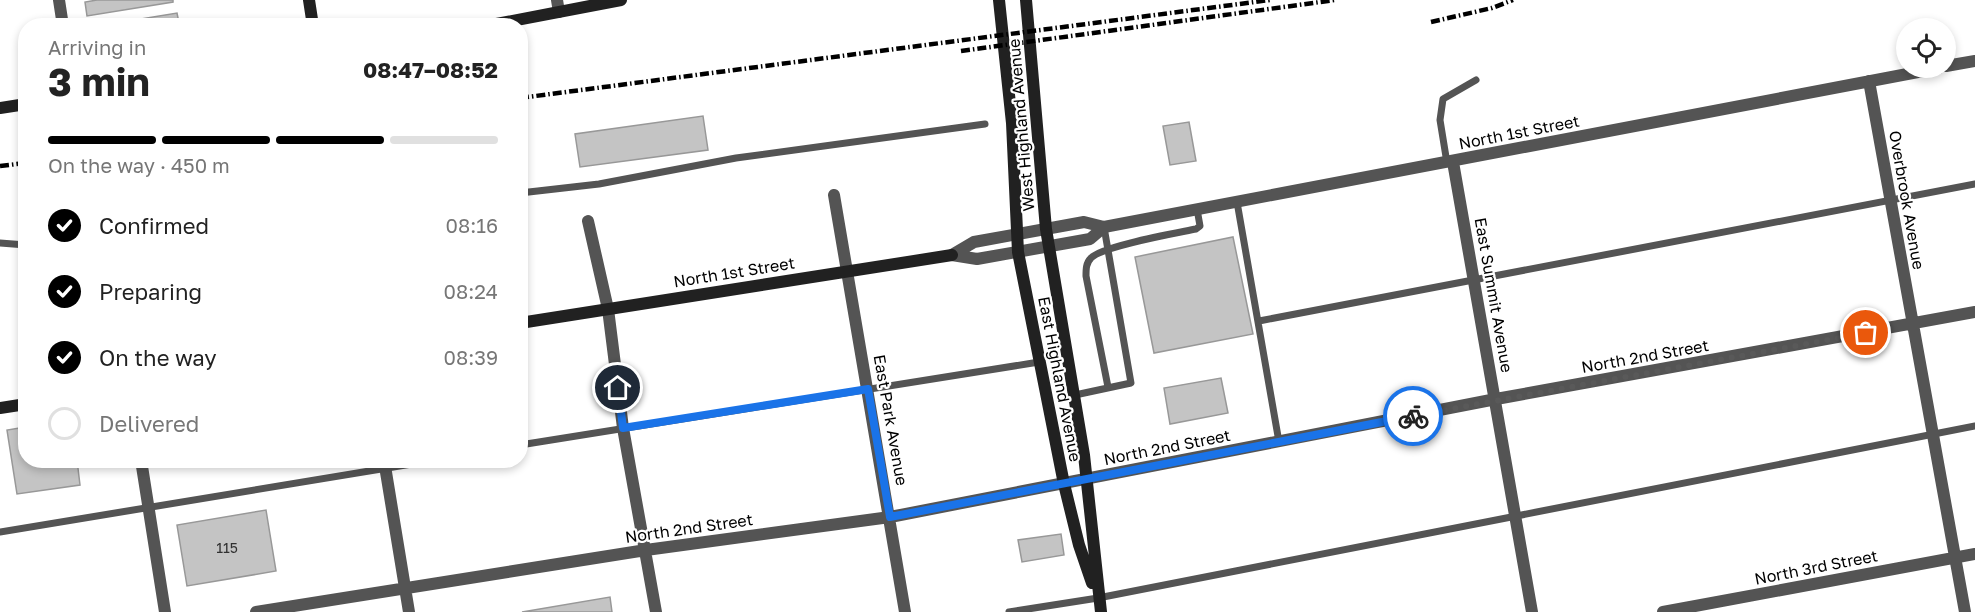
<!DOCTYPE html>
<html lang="en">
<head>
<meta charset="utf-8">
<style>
	body { margin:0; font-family:"Golos Text",sans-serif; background:#f2f2f2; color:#222; height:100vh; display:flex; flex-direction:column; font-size:22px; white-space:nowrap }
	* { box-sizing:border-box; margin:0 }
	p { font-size:20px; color:#767676 }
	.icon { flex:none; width:33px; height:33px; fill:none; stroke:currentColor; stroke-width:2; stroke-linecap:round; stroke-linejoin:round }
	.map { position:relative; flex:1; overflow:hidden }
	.panel { position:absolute; left:18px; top:18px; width:510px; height:450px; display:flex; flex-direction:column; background:#fff; border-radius:24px; box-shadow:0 3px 9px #0003 }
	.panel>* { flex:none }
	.tools { position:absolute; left:1896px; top:18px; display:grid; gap:12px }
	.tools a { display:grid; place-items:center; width:60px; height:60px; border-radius:50%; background:#fff; box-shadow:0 3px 9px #0003; font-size:30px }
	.pin { position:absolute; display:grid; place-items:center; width:51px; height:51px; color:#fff; margin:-26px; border:3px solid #fff; border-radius:50%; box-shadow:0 2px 6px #0007 }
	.courier { position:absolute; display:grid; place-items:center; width:60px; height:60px; margin:-30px; border:4px solid #1a73e8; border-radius:50%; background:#fff; color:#222; box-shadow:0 2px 8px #0007 }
	.summary em { font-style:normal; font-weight:700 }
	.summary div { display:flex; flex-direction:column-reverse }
	.summary { display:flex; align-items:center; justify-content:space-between; height:102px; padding:0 30px }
	h1 { font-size:39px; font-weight:700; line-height:45px }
	.bar { display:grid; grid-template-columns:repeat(4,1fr); gap:9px 6px; align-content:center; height:72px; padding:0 30px }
	.bar i { height:8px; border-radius:4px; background:#e0e0e0 }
	.bar .on { background:#000 }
	.bar p { grid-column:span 4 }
	ol { padding:0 30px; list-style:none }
	li { display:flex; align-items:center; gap:18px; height:66px }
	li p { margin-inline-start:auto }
	li .icon { padding:6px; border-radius:50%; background:#000; color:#fff; stroke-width:4 }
	li:last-child { color:#767676 }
	li i { width:33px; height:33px; border:3px solid #e0e0e0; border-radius:50% }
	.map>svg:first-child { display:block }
	.building { fill:#c4c4c4; stroke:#989898; stroke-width:1.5 }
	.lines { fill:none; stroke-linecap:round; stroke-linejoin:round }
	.lane { stroke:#545454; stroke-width:7 }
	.street { stroke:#545454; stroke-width:12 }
	.secondary { stroke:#212121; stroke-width:12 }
	.rail { stroke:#000; stroke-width:4.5; stroke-dasharray:9 3 1.5 3; stroke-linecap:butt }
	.done { stroke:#595959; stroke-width:6; stroke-dasharray:0 10.8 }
	.route { stroke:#1a73e8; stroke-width:8 }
	.labels { text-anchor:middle; stroke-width:4.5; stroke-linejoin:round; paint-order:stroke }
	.number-label { font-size:14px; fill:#313131 }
	.street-label { font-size:16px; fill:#000; stroke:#fff }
</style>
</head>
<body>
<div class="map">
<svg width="1975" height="612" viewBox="0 0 1975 612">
	<rect width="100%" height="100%" fill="#fff"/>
	<path class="building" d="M97,0H173V2L87,16L85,2Z
		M177,13L179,23L98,26Z
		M703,116L708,150L580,167L575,134Z
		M1189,122L1196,161L1170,165L1163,126Z
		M1233,237L1253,334L1154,353L1135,257Z
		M1221,378L1228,413L1170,424L1164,388Z
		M26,427V460H77L80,485L17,494L7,430Z
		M266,510L276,571L187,586L177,525Z
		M1061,534L1064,555L1022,562L1018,540Z
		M610,597L612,612H522Z"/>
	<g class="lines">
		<path class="lane" d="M1447,163L1440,120L1443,99L1476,80
			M520,193L599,184L736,158L985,124
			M1237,202L1279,442
			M0,243L26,245
			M1259,321L1975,184
			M1108,387L1086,276C1086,269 1086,263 1091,258C1102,246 1177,233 1196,229L1200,226L1197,209
			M1075,395L1131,383L1104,227
			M520,445L1039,362
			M0,532L436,460
			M1009,612L1098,598L1975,426"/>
		<path class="street" d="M59,0L63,26
			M557,0L559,12
			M1946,66L1975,61
			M1869,81L1965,612
			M1453,162L1532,612
			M834,195L905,612
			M588,221L608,309L623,428L656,612
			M952,255L974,242L1084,222L1104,227L1939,68
			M952,255L977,259L1090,239L1104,227
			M141,460L165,612
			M384,460L409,612
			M256,612L646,550L890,517L1496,399L1975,312
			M1663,612L1975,554"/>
		<path class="secondary" d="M309,0L313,26
			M999,0L1012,123L1018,252L1064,484L1079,545L1092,583
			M1026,0L1046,229L1084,455L1101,612
			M486,26L621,0
			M0,108L26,104
			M520,323L952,255
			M0,408L26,404"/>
		<path class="rail" d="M1431,22L1492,8L1513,0
			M961,51L1335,0
			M520,98L1270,0
			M0,166L26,163"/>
	</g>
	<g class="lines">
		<path class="done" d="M1413,416L1866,333"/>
		<path class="route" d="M618,388L623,428L868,389L890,517L1413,416"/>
	</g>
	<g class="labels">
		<g class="number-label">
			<text x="227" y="553">115</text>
		</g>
		<g class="street-label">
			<text transform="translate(1021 125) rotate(-95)" y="6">West Highland Avenue</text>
			<text transform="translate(1519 132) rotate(-11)" y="6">North 1st Street</text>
			<text transform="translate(1907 200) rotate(80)" y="6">Overbrook Avenue</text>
			<text transform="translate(734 272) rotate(-9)" y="6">North 1st Street</text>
			<text transform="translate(1494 295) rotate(80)" y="6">East Summit Avenue</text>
			<text transform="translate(1645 356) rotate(-10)" y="6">North 2nd Street</text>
			<text transform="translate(1060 379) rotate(79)" y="6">East Highland Avenue</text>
			<text transform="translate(891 420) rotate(80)" y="6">East Park Avenue</text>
			<text transform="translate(1167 447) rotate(-11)" y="6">North 2nd Street</text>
			<text transform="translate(689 528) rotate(-8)" y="6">North 2nd Street</text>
			<text transform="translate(1816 567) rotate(-11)" y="6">North 3rd Street</text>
		</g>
	</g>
</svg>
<div class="tools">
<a><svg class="icon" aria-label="locate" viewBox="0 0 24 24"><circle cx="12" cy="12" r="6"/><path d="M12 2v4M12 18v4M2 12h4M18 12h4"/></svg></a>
</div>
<div class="pin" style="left:1866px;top:333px;background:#ea580c"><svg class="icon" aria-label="bag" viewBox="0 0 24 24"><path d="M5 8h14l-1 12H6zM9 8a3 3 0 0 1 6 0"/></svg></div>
<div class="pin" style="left:618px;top:388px;background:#1f2937"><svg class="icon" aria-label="home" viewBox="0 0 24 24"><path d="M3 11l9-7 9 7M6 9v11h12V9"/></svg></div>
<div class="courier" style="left:1413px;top:416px"><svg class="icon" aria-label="bike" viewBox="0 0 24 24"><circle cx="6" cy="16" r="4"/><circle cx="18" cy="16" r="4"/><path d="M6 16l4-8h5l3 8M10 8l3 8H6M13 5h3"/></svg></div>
<section class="panel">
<div class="summary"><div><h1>3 min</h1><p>Arriving in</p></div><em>08:47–08:52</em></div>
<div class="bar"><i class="on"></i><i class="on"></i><i class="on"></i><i></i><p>On the way · 450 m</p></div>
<ol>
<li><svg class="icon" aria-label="check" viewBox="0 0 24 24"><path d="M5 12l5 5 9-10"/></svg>Confirmed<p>08:16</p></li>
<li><svg class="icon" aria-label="check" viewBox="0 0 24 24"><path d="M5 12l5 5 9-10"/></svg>Preparing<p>08:24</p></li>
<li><svg class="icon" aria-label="check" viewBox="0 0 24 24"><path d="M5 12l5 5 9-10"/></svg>On the way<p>08:39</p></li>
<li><i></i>Delivered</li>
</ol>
</section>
</div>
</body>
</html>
